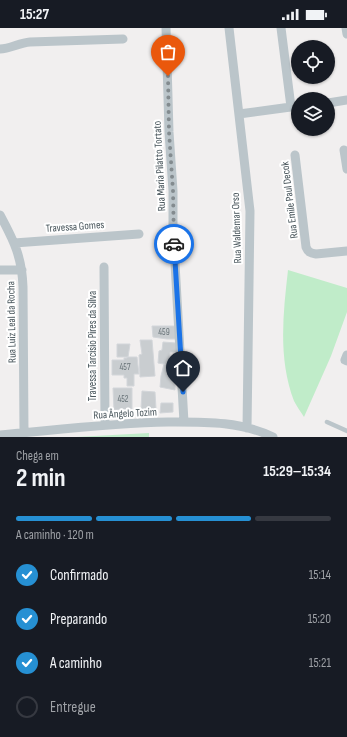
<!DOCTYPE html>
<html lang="pt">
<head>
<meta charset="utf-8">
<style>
	body { margin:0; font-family:"Sofia Sans Condensed",sans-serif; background:#242831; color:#f1f3f6; height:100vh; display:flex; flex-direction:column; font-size:15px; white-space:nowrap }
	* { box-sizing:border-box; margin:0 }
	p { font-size:13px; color:#9ea1a6 }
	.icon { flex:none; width:22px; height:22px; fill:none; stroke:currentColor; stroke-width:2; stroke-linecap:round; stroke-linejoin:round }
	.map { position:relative; height:409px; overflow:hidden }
	.side { display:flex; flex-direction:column; background:#171b24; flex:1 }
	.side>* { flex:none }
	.tools { position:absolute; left:291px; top:12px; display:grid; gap:8px }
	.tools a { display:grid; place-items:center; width:44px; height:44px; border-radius:50%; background:#171b24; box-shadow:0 1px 3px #0004; font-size:20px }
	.pin { position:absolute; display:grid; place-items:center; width:34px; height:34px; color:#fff; margin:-41px -17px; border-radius:50% 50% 50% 0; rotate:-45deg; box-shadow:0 0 4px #0007 }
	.pin .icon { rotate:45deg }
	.courier { position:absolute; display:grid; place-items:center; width:40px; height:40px; margin:-20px; border:3px solid #1a73e8; border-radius:50%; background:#fff; color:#222; box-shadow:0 1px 5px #0007 }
	.overview em { font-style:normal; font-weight:700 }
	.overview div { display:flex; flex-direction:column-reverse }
	.overview { display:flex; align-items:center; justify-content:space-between; height:68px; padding:0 16px }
	h1 { font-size:26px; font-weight:700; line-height:30px }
	.bar { display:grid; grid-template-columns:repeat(4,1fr); gap:6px 4px; align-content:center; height:48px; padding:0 16px }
	.bar i { height:5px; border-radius:3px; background:#363941 }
	.bar .on { background:#2690d3 }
	.bar p { grid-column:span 4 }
	ol { padding:0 16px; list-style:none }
	li { display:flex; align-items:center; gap:12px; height:44px }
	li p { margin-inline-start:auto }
	li .icon { padding:4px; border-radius:50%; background:#2690d3; color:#fff; stroke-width:4 }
	li:last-child { color:#9ea1a6 }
	li i { width:22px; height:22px; border:2px solid #363941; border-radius:50% }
	.status { display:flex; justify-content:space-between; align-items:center; height:28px; padding:0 20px; background:#171b24; direction:ltr }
	.status svg { height:11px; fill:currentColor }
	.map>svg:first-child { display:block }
	.green { fill:#c0ecc9 }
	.building { fill:#c9cdd0; stroke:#d3d6da }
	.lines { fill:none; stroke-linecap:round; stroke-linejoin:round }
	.lane { stroke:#bbc5ca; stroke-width:4.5 }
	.street { stroke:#bbc5ca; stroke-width:9 }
	.done { stroke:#838b8f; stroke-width:4; stroke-dasharray:0 7.2 }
	.route { stroke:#1a73e8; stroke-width:5 }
	.labels { text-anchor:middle; stroke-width:4; stroke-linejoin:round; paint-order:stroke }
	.number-label { font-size:9px; fill:#687378 }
	.street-label { font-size:11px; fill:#48555b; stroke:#fff }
</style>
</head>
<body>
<div class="status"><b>15:27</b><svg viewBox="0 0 49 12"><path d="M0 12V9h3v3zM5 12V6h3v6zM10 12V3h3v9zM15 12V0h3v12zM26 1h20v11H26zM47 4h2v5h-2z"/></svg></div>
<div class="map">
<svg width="347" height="409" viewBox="0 0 347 409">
	<rect width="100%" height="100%" fill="#f1efef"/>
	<path class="green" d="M288,242L347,260V284L331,328L304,389C301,384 297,379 294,373C278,331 283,286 288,242Z
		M149,405V409H76Z"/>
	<path class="building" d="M152,298H176V311H167L153,309Z
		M140,312H152L155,348L140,349L139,327L142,326Z
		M163,314L176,315L177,324H170L169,337L158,335L159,323L162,322Z
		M117,316H130L128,329H117Z
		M127,329H137L139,346H134V358H127V350H124V347H112V332H124V330H127Z
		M164,336L173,337L172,350H175V362L160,359L161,348Z
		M113,360H132V381L114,382Z
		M142,363L155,364L156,381H141Z
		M161,375H173V384L160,385Z"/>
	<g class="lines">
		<path class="lane" d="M327,394L347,403"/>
		<path class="street" d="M166,0L169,104L173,163V200L184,394
			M229,0L250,183L247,400
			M281,0L291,79
			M346,0L347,6
			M0,21C10,21 19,15 30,14L123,11
			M328,75L347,72
			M239,86L298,78
			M344,122L347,141
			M295,127L306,219C308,224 310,225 316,226L347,223
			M0,187C14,213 22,229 23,259L24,405
			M14,215L139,206
			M104,239L105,397
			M0,242H22
			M347,327L345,332L347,333
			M0,407C56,402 112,395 168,394C203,394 241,393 273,409"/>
	</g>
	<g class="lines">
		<path class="done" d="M168,48L169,104L173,163L174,216"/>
		<path class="route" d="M174,216L183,364"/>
	</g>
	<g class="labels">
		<g class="number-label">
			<text x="164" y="307">459</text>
			<text x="125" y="342">457</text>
			<text x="123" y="374">452</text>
		</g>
		<g class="street-label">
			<text transform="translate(159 138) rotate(-93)" y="4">Rua Maria Pilatto Tortato</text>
			<text transform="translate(289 172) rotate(-97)" y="4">Rua Emile Paul Decok</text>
			<text transform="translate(75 198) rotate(-4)" y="4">Travessa Gomes</text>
			<text transform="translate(236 200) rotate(-92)" y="4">Rua Waldemar Orso</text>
			<text transform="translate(11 294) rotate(-91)" y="4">Rua Luiz Leal da Rocha</text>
			<text transform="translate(92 318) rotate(-90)" y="4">Travessa Tarcísio Pires da Silva</text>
			<text transform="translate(125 385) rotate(-3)" y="4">Rua Ângelo Tozim</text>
		</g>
	</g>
</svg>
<div class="tools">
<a><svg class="icon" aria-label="locate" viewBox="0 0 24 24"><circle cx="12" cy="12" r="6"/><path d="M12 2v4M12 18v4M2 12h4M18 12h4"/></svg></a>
<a><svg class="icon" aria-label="layers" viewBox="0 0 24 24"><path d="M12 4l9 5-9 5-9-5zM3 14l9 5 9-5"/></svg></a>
</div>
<div class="pin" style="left:168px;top:48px;background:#ea580c"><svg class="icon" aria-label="bag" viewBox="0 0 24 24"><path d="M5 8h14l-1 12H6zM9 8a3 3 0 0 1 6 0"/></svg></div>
<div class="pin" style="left:183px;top:364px;background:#1f2937"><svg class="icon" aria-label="home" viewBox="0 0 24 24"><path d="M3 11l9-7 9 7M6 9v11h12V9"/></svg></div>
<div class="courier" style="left:174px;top:216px"><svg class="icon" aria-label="car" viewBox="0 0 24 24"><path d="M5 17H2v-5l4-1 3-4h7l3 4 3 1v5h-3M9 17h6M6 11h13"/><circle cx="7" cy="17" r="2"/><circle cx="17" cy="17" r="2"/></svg></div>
</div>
<section class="side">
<div class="overview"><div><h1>2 min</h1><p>Chega em</p></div><em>15:29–15:34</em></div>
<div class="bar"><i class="on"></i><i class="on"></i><i class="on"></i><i></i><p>A caminho · 120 m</p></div>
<ol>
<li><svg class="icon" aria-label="check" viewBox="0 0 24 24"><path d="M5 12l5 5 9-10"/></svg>Confirmado<p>15:14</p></li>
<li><svg class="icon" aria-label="check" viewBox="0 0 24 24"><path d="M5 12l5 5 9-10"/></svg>Preparando<p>15:20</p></li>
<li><svg class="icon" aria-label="check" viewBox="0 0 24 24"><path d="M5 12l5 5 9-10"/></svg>A caminho<p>15:21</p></li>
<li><i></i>Entregue</li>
</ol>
</section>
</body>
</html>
